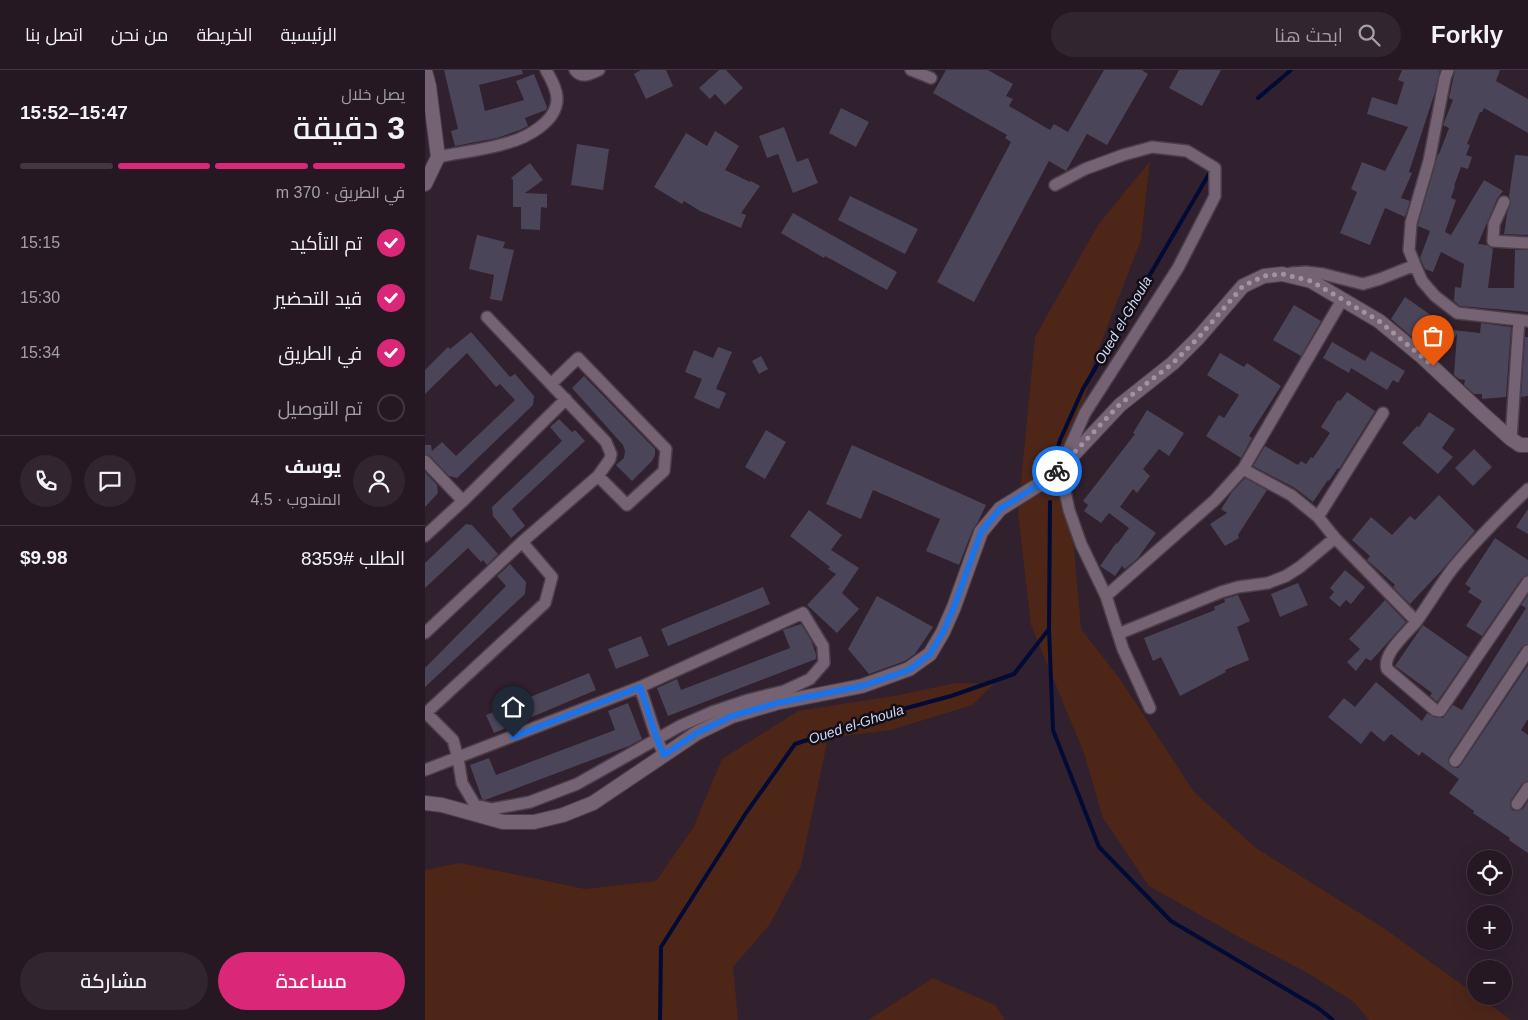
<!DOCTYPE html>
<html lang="ar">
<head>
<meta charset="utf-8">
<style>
	body { margin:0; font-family:Helvetica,Cairo,sans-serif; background:#31252f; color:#f1f3f6; direction:rtl; height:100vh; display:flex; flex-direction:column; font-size:19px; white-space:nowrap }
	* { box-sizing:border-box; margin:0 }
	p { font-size:16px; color:#a3a0a5 }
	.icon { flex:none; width:28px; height:28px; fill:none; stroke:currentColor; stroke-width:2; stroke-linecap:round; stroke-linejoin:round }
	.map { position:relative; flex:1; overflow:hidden; direction:ltr }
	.panel { display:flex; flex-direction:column; background:#251822; width:425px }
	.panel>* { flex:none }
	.tools { position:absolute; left:1042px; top:780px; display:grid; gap:10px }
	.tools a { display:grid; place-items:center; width:45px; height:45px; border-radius:50%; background:#251822; box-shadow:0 5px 20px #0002,0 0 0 1px #423740; font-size:25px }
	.pin { position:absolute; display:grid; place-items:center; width:42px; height:42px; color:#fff; margin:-51px -21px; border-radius:50% 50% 50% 0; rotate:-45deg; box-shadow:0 0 5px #0007 }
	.pin .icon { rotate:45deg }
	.courier { position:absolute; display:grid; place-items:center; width:50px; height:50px; margin:-25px; border:4px solid #1a73e8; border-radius:50%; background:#fff; color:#222; box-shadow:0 1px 6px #0007 }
	.overview em { font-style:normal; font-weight:600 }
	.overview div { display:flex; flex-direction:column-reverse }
	.overview { display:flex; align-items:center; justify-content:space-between; height:85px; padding:0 20px }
	h1 { font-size:32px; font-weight:600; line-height:38px }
	.bar { display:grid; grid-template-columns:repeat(4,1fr); gap:8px 5px; align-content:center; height:60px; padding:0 20px }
	.bar i { height:6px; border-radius:4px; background:#423740 }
	.bar .on { background:#db2777 }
	.bar p { grid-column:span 4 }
	.line { display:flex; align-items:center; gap:12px; padding:0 20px; border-top:1px solid #423740 }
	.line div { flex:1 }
	.round { display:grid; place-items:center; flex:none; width:52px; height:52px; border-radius:26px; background:#31252f }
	ol { padding:0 20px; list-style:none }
	li { display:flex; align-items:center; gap:15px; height:55px }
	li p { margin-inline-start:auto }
	li .icon { padding:5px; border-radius:50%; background:#db2777; color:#fff; stroke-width:4 }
	li:last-child { color:#a3a0a5 }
	li i { width:28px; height:28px; border:2px solid #423740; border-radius:50% }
	.primary-button { display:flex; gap:10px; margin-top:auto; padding:10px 20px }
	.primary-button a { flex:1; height:58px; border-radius:30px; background:#db2777; color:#fff; font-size:20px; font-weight:600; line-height:58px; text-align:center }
	.primary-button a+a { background:#31252f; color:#f1f3f6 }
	header { display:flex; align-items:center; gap:30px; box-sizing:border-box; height:70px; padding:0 25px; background:#251822; border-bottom:1px solid #423740 }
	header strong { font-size:24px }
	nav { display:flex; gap:28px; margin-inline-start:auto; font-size:18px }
	.search { width:350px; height:45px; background:#31252f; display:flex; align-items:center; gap:12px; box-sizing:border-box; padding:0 18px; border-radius:28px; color:#a3a0a5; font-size:19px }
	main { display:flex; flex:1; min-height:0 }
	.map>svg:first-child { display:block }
	.green { fill:#4d2618 }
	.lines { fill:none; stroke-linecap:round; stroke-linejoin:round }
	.stream { stroke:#010b35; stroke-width:4 }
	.building { fill:#4b4559 }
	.minor-casing { stroke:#4b3e49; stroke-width:14 }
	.tertiary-casing { stroke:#4b3e49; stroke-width:16 }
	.secondary-casing { stroke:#4b3e49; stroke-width:16 }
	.minor { stroke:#756272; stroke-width:11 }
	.tertiary { stroke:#756272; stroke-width:14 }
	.secondary { stroke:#756272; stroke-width:14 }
	.done { stroke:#a1949f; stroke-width:5; stroke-dasharray:0 9 }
	.route { stroke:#1a73e8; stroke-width:6 }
	.labels { text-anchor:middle; stroke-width:5; stroke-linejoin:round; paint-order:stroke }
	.water-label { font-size:14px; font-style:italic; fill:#cbdaf9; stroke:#140d13 }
</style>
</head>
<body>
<header>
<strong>Forkly</strong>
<div class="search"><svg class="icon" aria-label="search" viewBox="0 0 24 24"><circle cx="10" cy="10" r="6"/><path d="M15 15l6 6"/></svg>ابحث هنا</div>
<nav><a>الرئيسية</a><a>الخريطة</a><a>من نحن</a><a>اتصل بنا</a></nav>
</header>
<main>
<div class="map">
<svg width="1103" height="950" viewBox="0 0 1103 950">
	<rect width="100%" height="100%" fill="#31202e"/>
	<path class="green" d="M725,91L716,170L667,296L643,411L656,559L695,609L769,722L831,778L960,859L1086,950H944L929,932L881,902L814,867L724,816L678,748L659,683L606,555L593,443L610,267L673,155Z
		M531,613L569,614L547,635L466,660L403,668L376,796L345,854L308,897L313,950H0V800L35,793L160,819L231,811L268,758L297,689L373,641L474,625Z
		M508,908L570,935L580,950H443Z"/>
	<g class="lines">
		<path class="stream" d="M833,28L866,0
			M626,400L635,370L658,319L784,104
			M624,559L628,660L674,777L746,851L893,938L908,950
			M235,950L236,877L321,743L370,674L467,642L526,626L589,604L624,559L625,432"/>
	</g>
	<path class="building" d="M19,0H97L98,4L54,15L60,41L99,30L91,11L109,4L122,37L121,40L100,48L103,56L95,60L72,68L30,76L26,61L33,59Z
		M216,0H241L248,16L221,29L209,4Z
		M294,0H301L318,18L300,35L290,24L285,29L274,18Z
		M521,0H563L588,14L581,26L588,29L584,36L625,60L629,54L643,62L679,0H717L723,4L682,75L662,64L641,101L624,91L549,232L512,212L586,72L580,68L582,65L508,23Z
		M754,0H796L777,36L744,18Z
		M977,0H1015L1010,22L984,102L987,103L976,128L985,131L980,147L960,138L945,175L915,163L932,122L926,119L937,92L960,101L983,57L942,44L947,27L972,35L979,12L973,10Z
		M1030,0H1075L1071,11L1103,29V63L1059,38L1057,42H1055L1042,74L1045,75L1041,85L1047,87L1043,99L1036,97L1029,116H1030L1026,128L1031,130L1020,162L1026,165L1059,110L1078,121L1072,129L1053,174L1062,175L1068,179L1063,218H1089L1090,180H1103V242L1035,236L1029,231L1030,217L1036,218L1039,194L1016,182L1008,202L1000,199L995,188L1005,161L993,156V154L1013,84H1014L1024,58L1018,55L1028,30L1024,28Z
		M416,38L444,52L431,77L404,63Z
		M359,57L372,92L383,88L393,113L368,123L353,84L342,88L334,66Z
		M290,61L314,76L300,100L325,112L326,111L335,116L316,143L321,145L316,158L275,141L259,131L257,134L229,117L261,63L282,76Z
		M152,74L184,79L178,120L146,115Z
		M1090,85L1103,86V165L1079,164L1082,144L1086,132L1084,126Z
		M105,93L118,110L100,123L122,124V138L116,137L115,160L96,159V137H88V110L86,108Z
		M425,126L493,159L480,184L413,150Z
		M368,143L472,202L462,220L400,186L399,188L356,163Z
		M52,165L80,172L78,178L89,180L77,231L65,229L69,205L44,199Z
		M980,227L1027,260L1055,263L1056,253L1086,257L1081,327L1057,329V324H1049L1039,315L1040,310L1034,309L1029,305L1032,264L1014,291L966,249Z
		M869,235L896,251L876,286L848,270Z
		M46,262L85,307L90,304L109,326L108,335L32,408L24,406L5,386L0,384V375H6L7,381L17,372L31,386L90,330L75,314L71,317L42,283L0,324V300L23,277L25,279Z
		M1100,267H1103V326L1096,327Z
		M907,272L940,291L946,281L980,301L973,313L968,310L962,320L926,298L924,303L898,288Z
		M293,277L307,282L291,319L301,323L294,339L269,328L277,309L260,302L269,280L288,288Z
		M795,283L819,297L822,293L856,316L824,366L827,368L816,388L781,366L794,345L799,348L814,325L782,305Z
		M336,286L343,299L334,304L327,291Z
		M159,306L230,379V385L227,391L207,411L191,395L199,388L200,381L198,375L147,318Z
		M922,322L950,341L914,399L913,398L904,411L903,410L888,432L870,418L828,396L840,376L873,395L876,391L881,394L886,387L888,388L905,363L896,357L913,330L915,331Z
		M722,340L759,363L744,386L734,379L718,399L725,406L712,423L708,419L695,437L731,463L713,488L700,499L697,496L690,506L675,496L691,473L692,474L704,458L684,443L676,453L659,441L663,435L658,431L710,364L708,363Z
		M1004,342L1030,359L1017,378L1028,387L1013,404L977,373L992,356L994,357Z
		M134,349L147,362L150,360L160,371L87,439L100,456L86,468L68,446L67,437L137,371L125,357Z
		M341,360L361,372L340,409L320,397Z
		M427,375L561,435L553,452L548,459L534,495L501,481L515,449L448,420L436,449L401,434Z
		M1049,379L1067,397L1048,416L1030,398Z
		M0,402L12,415L13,423L0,437Z
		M820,408L842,420L813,465L814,468L800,476L785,454L802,443L796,439L807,422Z
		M1014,425L1050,461L1016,501L985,534L968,517L970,515L942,490L945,486L927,470L946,447L967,465L985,446L990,450Z
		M1103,439V464L1091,457Z
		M384,440L417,465L406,480L434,498L417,523L434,539L412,563L382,535L411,504L403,499L405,497L365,466Z
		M41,454L47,455L73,484L62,495L58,490L56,492L43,478L0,518V493Z
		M1070,468L1103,490V505L1097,508L1057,566L1041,556L1057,531L1043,522L1046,518L1040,514Z
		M85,494L101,512L100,524L0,617V598L81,516L72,506Z
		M920,500L940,517L926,534L921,530L915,537L904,528L909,522L905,518Z
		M873,513L883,535L855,547L846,524Z
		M338,517L345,534L243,576L236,559Z
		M813,525L825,551L812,557L824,590L800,600L801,602L755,626L736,587L728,591L719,568L790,540L789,537L800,532L799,529Z
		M1103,525V574L1097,577L1024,687L1023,691L1024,695L1029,698H1033L1036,695L1103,595V649L1096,660L1103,665V711L1097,714L1086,730L1085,734L1087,740L1092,741L1098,739L1103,731V783L1084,770L1085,768L1048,743L1049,741L1024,723L1034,709L997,682L994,686L966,664L959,672L946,661L936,674L903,647L919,628L930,637L951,612L997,651L1002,643L1009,647L1018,648L1028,635L1037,640L1101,538L1096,535Z
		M452,526L508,557L490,584L480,591L444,604L423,579Z
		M960,530L981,552L946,591L941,588L931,601L922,592L935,579L924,569Z
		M376,554L386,570L391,584V589L243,646L232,618L252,609L256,620L365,578L358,560Z
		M998,555L1043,587L1012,632L1005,626L1007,623L970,596Z
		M216,566L224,586L191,599L183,579Z
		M164,603L171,620L69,663L61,645Z
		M203,633L217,669L204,676L60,730L57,729L45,695L64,688L71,705L190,660L183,641Z"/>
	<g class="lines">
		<g class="minor-casing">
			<path id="minor" d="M150,0C157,9 165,4 174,0
				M486,0L506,8
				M13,87C36,82 60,80 82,73C101,68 132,52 132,29C132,19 126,9 121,0
				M630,115L660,99L698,85L727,77L762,81L790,98V126L753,198L660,343L635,399L644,440L656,474L681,526L698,579L725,638
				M1079,132L1069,154L1068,171L1103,173
				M990,195L997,211L1010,226L1032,243L1103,251
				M866,203L881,202L898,204L938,214L955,209L990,195L984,180L986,153L1004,91L1020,8L1023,0
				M126,314L153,288L241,379L239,401L202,435L173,406
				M1086,369L1094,250
				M0,391L38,431
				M818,399L866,425L893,447L910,468L991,551
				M1103,419C1077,444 1051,470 1028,498C1015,515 1004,534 991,552C982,563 957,584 962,599L1010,640L1015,641L1103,512
				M893,447L958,343
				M0,466L38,431L141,329
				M681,526L790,430L818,399L917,230
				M0,563L97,472L173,406L185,389L186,384L181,372L62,247
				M693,564L796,522L813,517L843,513L861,506L875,497L910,468
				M215,617L232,669L239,685
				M0,642L28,670L33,688L37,713L50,735L67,739L105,732L152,714L255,656L287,642L323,630L359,621L385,609L399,593L398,576L378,543L215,617L0,700
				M1,643L120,533L127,507L97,472
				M1030,691L1103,581
				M1092,734L1103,718"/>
		</g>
		<g class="tertiary-casing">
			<path id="tertiary" d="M0,1L4,16L13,87L0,114"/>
		</g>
		<g class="secondary-casing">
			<path id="secondary" d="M0,733L17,735L78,752H109L138,745L168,733L272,663L307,646L351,633L437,616L484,599L505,584L518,562L529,537L556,462L575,439L618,412L635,399L695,335L748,293L774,267L818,216L839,206L857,204L886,211L954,251L995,285L1057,343L1086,369L1095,375H1103"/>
		</g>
		<use href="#minor" class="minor"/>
		<use href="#tertiary" class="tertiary"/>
		<use href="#secondary" class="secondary"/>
	</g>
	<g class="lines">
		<path class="done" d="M632,401L695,334L748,293L774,267L818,216L839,206L857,204L886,211L954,251L1008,296"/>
		<path class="route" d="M88,667L215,617L232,669L239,685L272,663L307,646L352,633L437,616L484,600L505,584L518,562L529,537L556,462L575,439L618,412L632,401"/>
	</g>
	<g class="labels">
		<g class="water-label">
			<text transform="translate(698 250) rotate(-60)" y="5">Oued el-Ghoula</text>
			<text transform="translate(431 654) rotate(-18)" y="5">Oued el-Ghoula</text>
		</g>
	</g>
</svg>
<div class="tools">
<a><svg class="icon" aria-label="locate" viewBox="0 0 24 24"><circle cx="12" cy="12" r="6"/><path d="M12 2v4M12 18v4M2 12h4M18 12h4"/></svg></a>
<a>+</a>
<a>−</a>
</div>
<div class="pin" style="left:1008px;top:296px;background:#ea580c"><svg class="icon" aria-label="bag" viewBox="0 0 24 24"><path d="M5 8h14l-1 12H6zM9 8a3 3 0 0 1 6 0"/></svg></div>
<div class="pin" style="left:88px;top:667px;background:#1f2937"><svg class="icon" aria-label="home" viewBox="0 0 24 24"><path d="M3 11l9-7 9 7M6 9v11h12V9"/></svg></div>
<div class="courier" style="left:632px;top:401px"><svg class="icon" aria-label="bike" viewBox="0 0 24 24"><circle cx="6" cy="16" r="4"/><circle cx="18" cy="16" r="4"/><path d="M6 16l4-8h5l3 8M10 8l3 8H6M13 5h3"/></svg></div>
</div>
<section class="panel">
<div class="overview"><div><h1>3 دقيقة</h1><p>يصل خلال</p></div><em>15:47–15:52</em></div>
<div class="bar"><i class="on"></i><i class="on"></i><i class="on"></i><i></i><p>في الطريق · 370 m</p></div>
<ol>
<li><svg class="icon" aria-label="check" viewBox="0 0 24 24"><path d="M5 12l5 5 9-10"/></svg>تم التأكيد<p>15:15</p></li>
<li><svg class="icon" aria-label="check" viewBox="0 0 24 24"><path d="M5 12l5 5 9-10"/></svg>قيد التحضير<p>15:30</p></li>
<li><svg class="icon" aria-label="check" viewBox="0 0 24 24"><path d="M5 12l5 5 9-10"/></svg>في الطريق<p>15:34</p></li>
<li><i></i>تم التوصيل</li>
</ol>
<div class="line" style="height:90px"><a class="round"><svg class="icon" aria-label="person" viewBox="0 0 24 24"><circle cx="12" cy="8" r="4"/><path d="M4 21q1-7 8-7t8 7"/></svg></a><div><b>يوسف</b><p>المندوب · 4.5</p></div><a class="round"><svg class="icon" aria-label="chat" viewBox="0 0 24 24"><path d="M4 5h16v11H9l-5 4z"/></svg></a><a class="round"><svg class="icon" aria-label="phone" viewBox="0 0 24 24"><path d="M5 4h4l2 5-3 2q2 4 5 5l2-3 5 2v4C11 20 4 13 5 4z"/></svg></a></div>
<div class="line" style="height:65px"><div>الطلب #8359</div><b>$9.98</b></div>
<div class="primary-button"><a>مساعدة</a><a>مشاركة</a></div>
</section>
</main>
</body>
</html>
